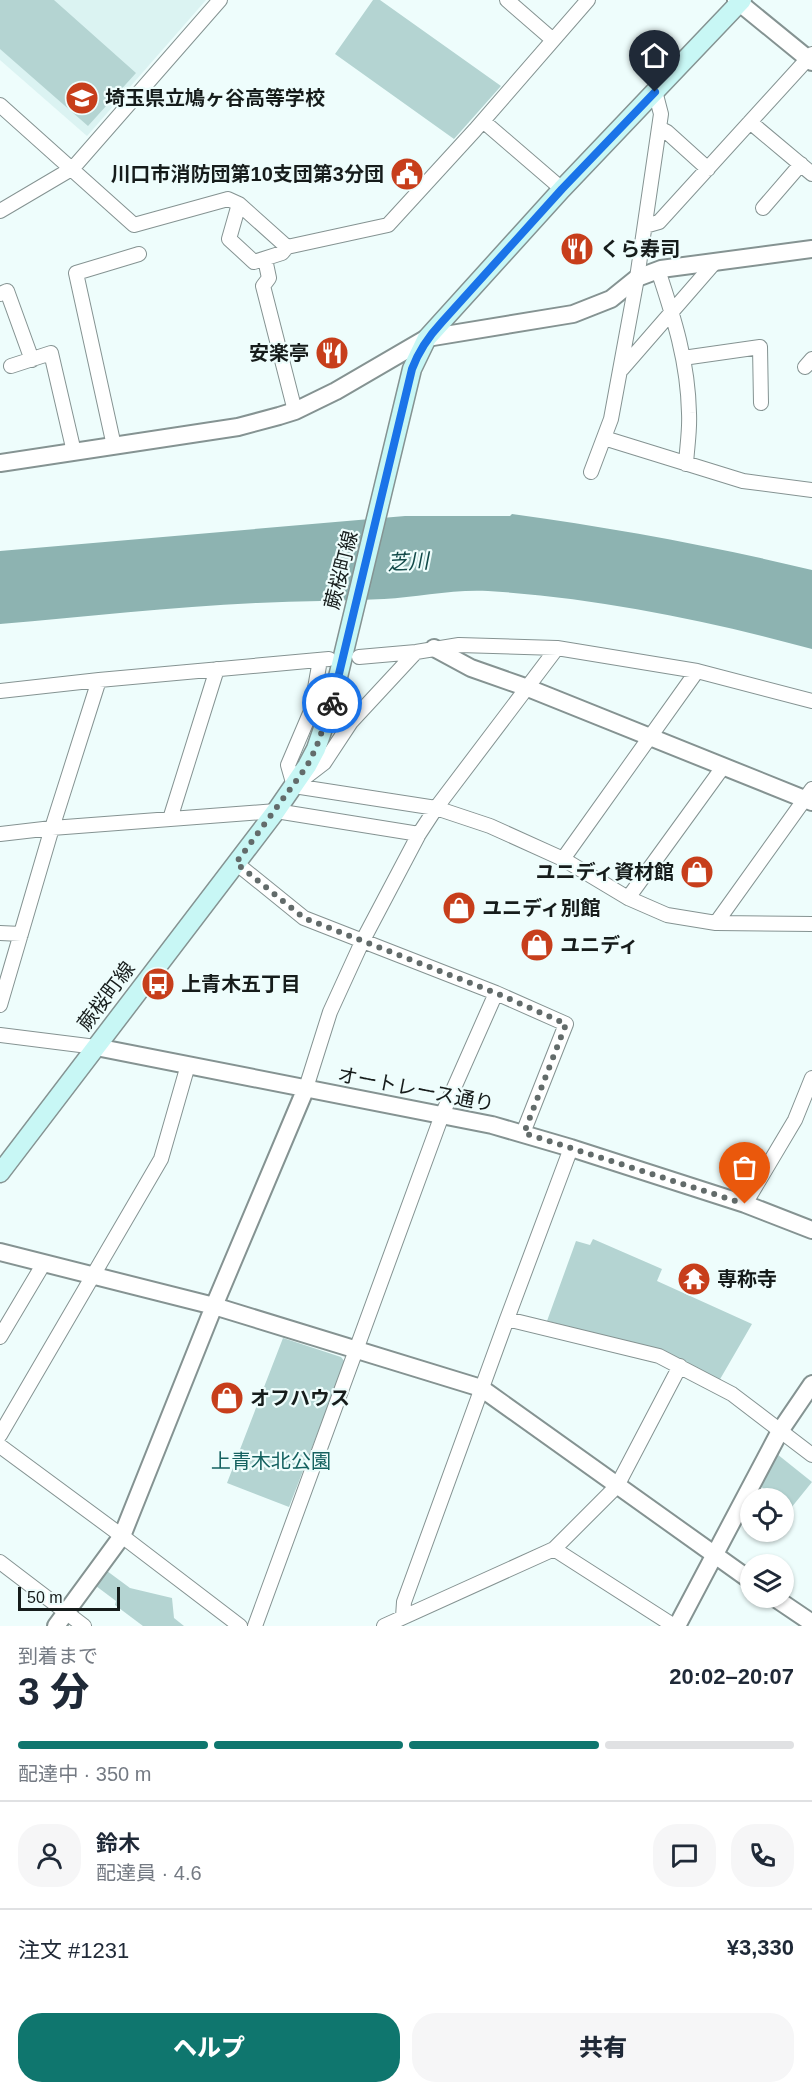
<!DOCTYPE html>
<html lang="ja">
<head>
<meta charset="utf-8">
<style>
	body { margin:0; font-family:Arial,"Noto Sans JP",sans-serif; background:#f6f6f7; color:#1f2937; height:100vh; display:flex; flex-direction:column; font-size:22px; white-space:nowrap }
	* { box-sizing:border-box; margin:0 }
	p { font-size:20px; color:#747a83 }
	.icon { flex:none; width:33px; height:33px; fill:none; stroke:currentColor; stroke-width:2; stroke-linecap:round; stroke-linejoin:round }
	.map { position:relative; height:1626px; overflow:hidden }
	.drawer { display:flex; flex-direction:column; background:#fff; flex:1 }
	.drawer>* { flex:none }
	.controls { position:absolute; left:740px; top:1488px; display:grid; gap:12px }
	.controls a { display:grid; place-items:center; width:54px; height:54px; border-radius:50%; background:#fff; box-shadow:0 2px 4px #0004; font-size:30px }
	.scale { position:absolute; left:18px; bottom:15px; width:102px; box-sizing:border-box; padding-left:6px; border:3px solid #161c1b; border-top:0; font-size:16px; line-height:21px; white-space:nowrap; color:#161c1b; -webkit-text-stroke:4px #eefdfc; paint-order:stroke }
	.pin { position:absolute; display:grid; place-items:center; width:51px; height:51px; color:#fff; margin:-62px -26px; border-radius:50% 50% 50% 0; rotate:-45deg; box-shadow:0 0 6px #0007 }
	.pin .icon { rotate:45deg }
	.courier { position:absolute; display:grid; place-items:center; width:60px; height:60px; margin:-30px; border:4px solid #1a73e8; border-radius:50%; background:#fff; color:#222; box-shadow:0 2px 8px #0007 }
	.head em { font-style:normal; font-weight:800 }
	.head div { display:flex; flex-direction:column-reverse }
	.head { display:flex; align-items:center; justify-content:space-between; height:102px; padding:0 18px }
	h1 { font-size:39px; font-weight:800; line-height:45px }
	.bar { display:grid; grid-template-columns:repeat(4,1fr); gap:9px 6px; align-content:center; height:72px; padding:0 18px }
	.bar i { height:8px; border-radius:4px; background:#e0e1e3 }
	.bar .active { background:#0f766e }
	.bar p { grid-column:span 4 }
	.line { display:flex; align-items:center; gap:15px; padding:0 18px; border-top:2px solid #e0e1e3 }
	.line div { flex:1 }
	.round { display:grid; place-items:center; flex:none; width:63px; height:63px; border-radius:24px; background:#f6f6f7 }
	.action { display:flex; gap:12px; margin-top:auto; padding:12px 18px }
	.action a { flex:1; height:69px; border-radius:24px; background:#0f766e; color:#fff; font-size:24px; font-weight:800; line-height:69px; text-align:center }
	.action a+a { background:#f6f6f7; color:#1f2937 }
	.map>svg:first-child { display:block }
	.built { fill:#dbf3f2 }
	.green { fill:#b4d4d2 }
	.water { fill:#8db3b1 }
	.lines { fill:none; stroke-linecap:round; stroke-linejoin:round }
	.minor-casing { stroke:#859392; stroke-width:16 }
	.tertiary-casing { stroke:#859392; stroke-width:20 }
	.secondary-casing { stroke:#859392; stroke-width:21 }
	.minor { stroke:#fff; stroke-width:14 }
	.tertiary { stroke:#fff; stroke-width:16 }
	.secondary { stroke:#c8f7f5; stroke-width:18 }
	.done { stroke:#626b6a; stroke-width:6; stroke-dasharray:0 10.8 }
	.route { stroke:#1a73e8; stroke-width:8 }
	.labels { text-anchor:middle; stroke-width:4.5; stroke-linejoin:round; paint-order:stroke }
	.poi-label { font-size:20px; font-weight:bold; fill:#161c1b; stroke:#eefdfc; text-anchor:start }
	.street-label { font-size:20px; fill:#161c1b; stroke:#eefdfc }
	.park-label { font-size:20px; fill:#156260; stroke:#eefdfc }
	.water-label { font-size:21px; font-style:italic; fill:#124a49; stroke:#eefdfc }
</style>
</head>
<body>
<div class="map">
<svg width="812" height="1626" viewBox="0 0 812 1626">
	<rect width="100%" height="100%" fill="#eefdfc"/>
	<path class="built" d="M0,0H206L87,136L0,60Z"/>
	<path class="green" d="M0,0H54L136,73L88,126L0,49Z
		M373,0H380L501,86L454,139L335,54Z
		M593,1239L662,1269L657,1281L752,1324L719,1381L662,1350L547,1321L576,1241L590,1245Z
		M283,1338L341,1357L345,1362L289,1507L227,1483Z
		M777,1454L812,1482L791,1508L783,1503V1498H777L760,1486Z
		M107,1571L130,1588L172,1598L174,1618L184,1626H143L115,1605L116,1601L96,1586Z"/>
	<path class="water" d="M512,514C613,528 713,546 812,570V649C706,620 598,598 488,591C454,589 417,597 384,599C342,601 299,601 257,603C171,607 86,617 0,624V551L405,516H510Z"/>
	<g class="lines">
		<g class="minor-casing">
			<path id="minor" d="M507,0L553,40
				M0,105L134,225L228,199L239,204L287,247L388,225L475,130L588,0
				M483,121L562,189
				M750,122L812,174
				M659,128L667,132L708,169
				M239,204L229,239L254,262L282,253L287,247
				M763,208L801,164
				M0,211L73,168L220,0
				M645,226L659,222L812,54
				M265,259L269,278L263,286L295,411
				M658,270C674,318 688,362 689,413C690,430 687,447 686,464
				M0,294L7,291L32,360
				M683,358L760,347L761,403
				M11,366L51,353L74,452
				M805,367L812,359
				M622,369L716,261
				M604,438L743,481L812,490
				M114,446L76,273L139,254
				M591,472L611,419L637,278L661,114L655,91
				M359,657L416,652L459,645L557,648L697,671L812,701
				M320,660L311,711L288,765L294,786L324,763L351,722L416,652
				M0,691L99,680L329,659
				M294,786L436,808L490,826L563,859L628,898L667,915L716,923L812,924
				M170,819L217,669
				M0,834L52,828L276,811L419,834
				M563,859L697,671
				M236,863L304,918L496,993L566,1024L523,1133
				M628,898L723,767
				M716,923L812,789
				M0,933L21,934
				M0,1005L52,828L99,680
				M0,1035L96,1047
				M306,1088L330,1012L362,942L419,834L436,808L557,648
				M745,1204L795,1120L812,1078
				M507,1319L571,1148
				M0,1337L44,1263
				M0,1435L161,1159L188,1065
				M0,1446L122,1536L240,1626
				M554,1549L674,1626
				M0,1562L84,1626
				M403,1617L404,1602L507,1319L659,1356L732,1394L812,1455
				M255,1626L442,1115L496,993
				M384,1626L554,1549L617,1486L680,1366"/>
		</g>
		<g class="tertiary-casing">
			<path id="tertiary" d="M736,0L812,62
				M0,463L238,427L279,416L295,411L336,391L427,338L573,314L611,299L637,278L661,269L812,249
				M434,648L471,668L528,688L812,802
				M96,1047L492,1125L571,1148L745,1204L812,1230
				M0,1252L214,1306L481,1388L750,1580
				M775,1598L812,1623
				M56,1626L122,1536L214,1306L306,1088
				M677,1626L780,1431L812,1384"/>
		</g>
		<g class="secondary-casing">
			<path id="secondary" d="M0,1173L276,811L307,766L316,749L332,702L412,369L427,338L562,189L742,0"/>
		</g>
		<use href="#minor" class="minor"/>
		<use href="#tertiary" class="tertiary"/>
		<use href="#secondary" class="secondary"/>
	</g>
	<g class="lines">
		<path class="done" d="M332,703L316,748L307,766L236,863L304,918L496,993L566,1024L524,1133L745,1204"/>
		<path class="route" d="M332,703L412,369C419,350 428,337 442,322L562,189L655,92"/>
	</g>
	<defs>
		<g id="school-disc" transform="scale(1.725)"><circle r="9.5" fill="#c73e1b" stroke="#eefdfc"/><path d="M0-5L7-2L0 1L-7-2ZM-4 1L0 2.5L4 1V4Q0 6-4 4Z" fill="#fff"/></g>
		<g id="civic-disc" transform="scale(1.725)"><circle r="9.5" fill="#c73e1b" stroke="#eefdfc"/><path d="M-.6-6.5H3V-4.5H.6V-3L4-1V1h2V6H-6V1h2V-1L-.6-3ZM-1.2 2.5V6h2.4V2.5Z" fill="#fff"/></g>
		<g id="restaurant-disc" transform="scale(1.725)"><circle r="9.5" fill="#c73e1b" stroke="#eefdfc"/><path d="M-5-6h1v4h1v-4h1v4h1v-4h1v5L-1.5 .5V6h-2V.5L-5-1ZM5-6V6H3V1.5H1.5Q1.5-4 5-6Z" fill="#fff"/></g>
		<g id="shop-disc" transform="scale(1.725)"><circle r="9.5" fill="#c73e1b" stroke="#eefdfc"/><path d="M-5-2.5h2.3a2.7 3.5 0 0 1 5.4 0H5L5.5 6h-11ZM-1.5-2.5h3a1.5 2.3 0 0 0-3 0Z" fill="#fff"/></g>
		<g id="bus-disc" transform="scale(1.725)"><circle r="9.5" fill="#c73e1b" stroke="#eefdfc"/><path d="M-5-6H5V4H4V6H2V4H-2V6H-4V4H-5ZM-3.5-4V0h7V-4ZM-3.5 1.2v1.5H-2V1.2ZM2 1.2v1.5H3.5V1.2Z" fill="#fff"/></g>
		<g id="temple-disc" transform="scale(1.725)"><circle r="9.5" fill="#c73e1b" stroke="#eefdfc"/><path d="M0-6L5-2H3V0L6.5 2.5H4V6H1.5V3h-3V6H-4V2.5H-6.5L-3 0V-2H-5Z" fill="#fff"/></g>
	</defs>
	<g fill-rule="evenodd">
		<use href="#school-disc" x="82" y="98"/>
		<use href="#civic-disc" x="407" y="174"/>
		<use href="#restaurant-disc" x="577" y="249"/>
		<use href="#restaurant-disc" x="332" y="353"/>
		<use href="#shop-disc" x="697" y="872"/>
		<use href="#shop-disc" x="459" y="908"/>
		<use href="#shop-disc" x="537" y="945"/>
		<use href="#bus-disc" x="158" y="984"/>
		<use href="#temple-disc" x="694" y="1279"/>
		<use href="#shop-disc" x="227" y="1398"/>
	</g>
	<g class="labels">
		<g class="poi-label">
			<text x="105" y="105">埼玉県立鳩ヶ谷高等学校</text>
			<text x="384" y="181" text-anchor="end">川口市消防団第10支団第3分団</text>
			<text x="600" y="256">くら寿司</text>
			<text x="309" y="360" text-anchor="end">安楽亭</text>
			<text x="674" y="879" text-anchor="end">ユニディ資材館</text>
			<text x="482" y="915">ユニディ別館</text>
			<text x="560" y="952">ユニディ</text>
			<text x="181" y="991">上青木五丁目</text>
			<text x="717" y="1286">専称寺</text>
			<text x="250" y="1405">オフハウス</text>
		</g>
		<g class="street-label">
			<text transform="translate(341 570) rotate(-76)" y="7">蕨桜町線</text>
			<text transform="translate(106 996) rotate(-53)" y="7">蕨桜町線</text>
			<text transform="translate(416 1089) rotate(11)" y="7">オートレース通り</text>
		</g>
		<g class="park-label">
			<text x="271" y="1468">上青木北公園</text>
		</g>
		<g class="water-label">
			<text transform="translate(408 562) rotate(-3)" y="7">芝川</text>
		</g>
	</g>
</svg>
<div class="controls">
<a><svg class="icon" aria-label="locate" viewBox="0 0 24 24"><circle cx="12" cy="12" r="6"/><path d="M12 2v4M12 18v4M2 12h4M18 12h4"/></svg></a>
<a><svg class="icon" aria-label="layers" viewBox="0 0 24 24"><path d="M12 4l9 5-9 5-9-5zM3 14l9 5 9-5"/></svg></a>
</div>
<div class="scale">50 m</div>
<div class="pin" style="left:745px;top:1204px;background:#ea580c"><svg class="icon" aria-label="bag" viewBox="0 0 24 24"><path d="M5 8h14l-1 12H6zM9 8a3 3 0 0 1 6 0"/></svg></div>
<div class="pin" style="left:655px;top:92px;background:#1f2937"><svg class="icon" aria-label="home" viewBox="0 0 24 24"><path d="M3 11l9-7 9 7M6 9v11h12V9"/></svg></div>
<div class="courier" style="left:332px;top:703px"><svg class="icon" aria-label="bike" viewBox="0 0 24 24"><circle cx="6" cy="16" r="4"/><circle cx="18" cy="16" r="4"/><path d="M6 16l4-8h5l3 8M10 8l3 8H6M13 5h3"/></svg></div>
</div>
<section class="drawer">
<div class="head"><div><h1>3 分</h1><p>到着まで</p></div><em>20:02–20:07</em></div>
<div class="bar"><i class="active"></i><i class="active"></i><i class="active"></i><i></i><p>配達中 · 350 m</p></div>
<div class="line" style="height:108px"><a class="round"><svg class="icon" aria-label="person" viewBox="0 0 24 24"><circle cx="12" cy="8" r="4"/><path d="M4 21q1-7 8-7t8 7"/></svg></a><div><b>鈴木</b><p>配達員 · 4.6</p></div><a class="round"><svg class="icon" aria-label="chat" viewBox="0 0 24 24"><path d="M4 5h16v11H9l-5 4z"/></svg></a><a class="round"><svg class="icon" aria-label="phone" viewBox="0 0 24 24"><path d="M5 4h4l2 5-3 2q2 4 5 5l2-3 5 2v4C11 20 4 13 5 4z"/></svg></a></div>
<div class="line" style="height:78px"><div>注文 #1231</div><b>¥3,330</b></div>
<div class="action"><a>ヘルプ</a><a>共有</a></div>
</section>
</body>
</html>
